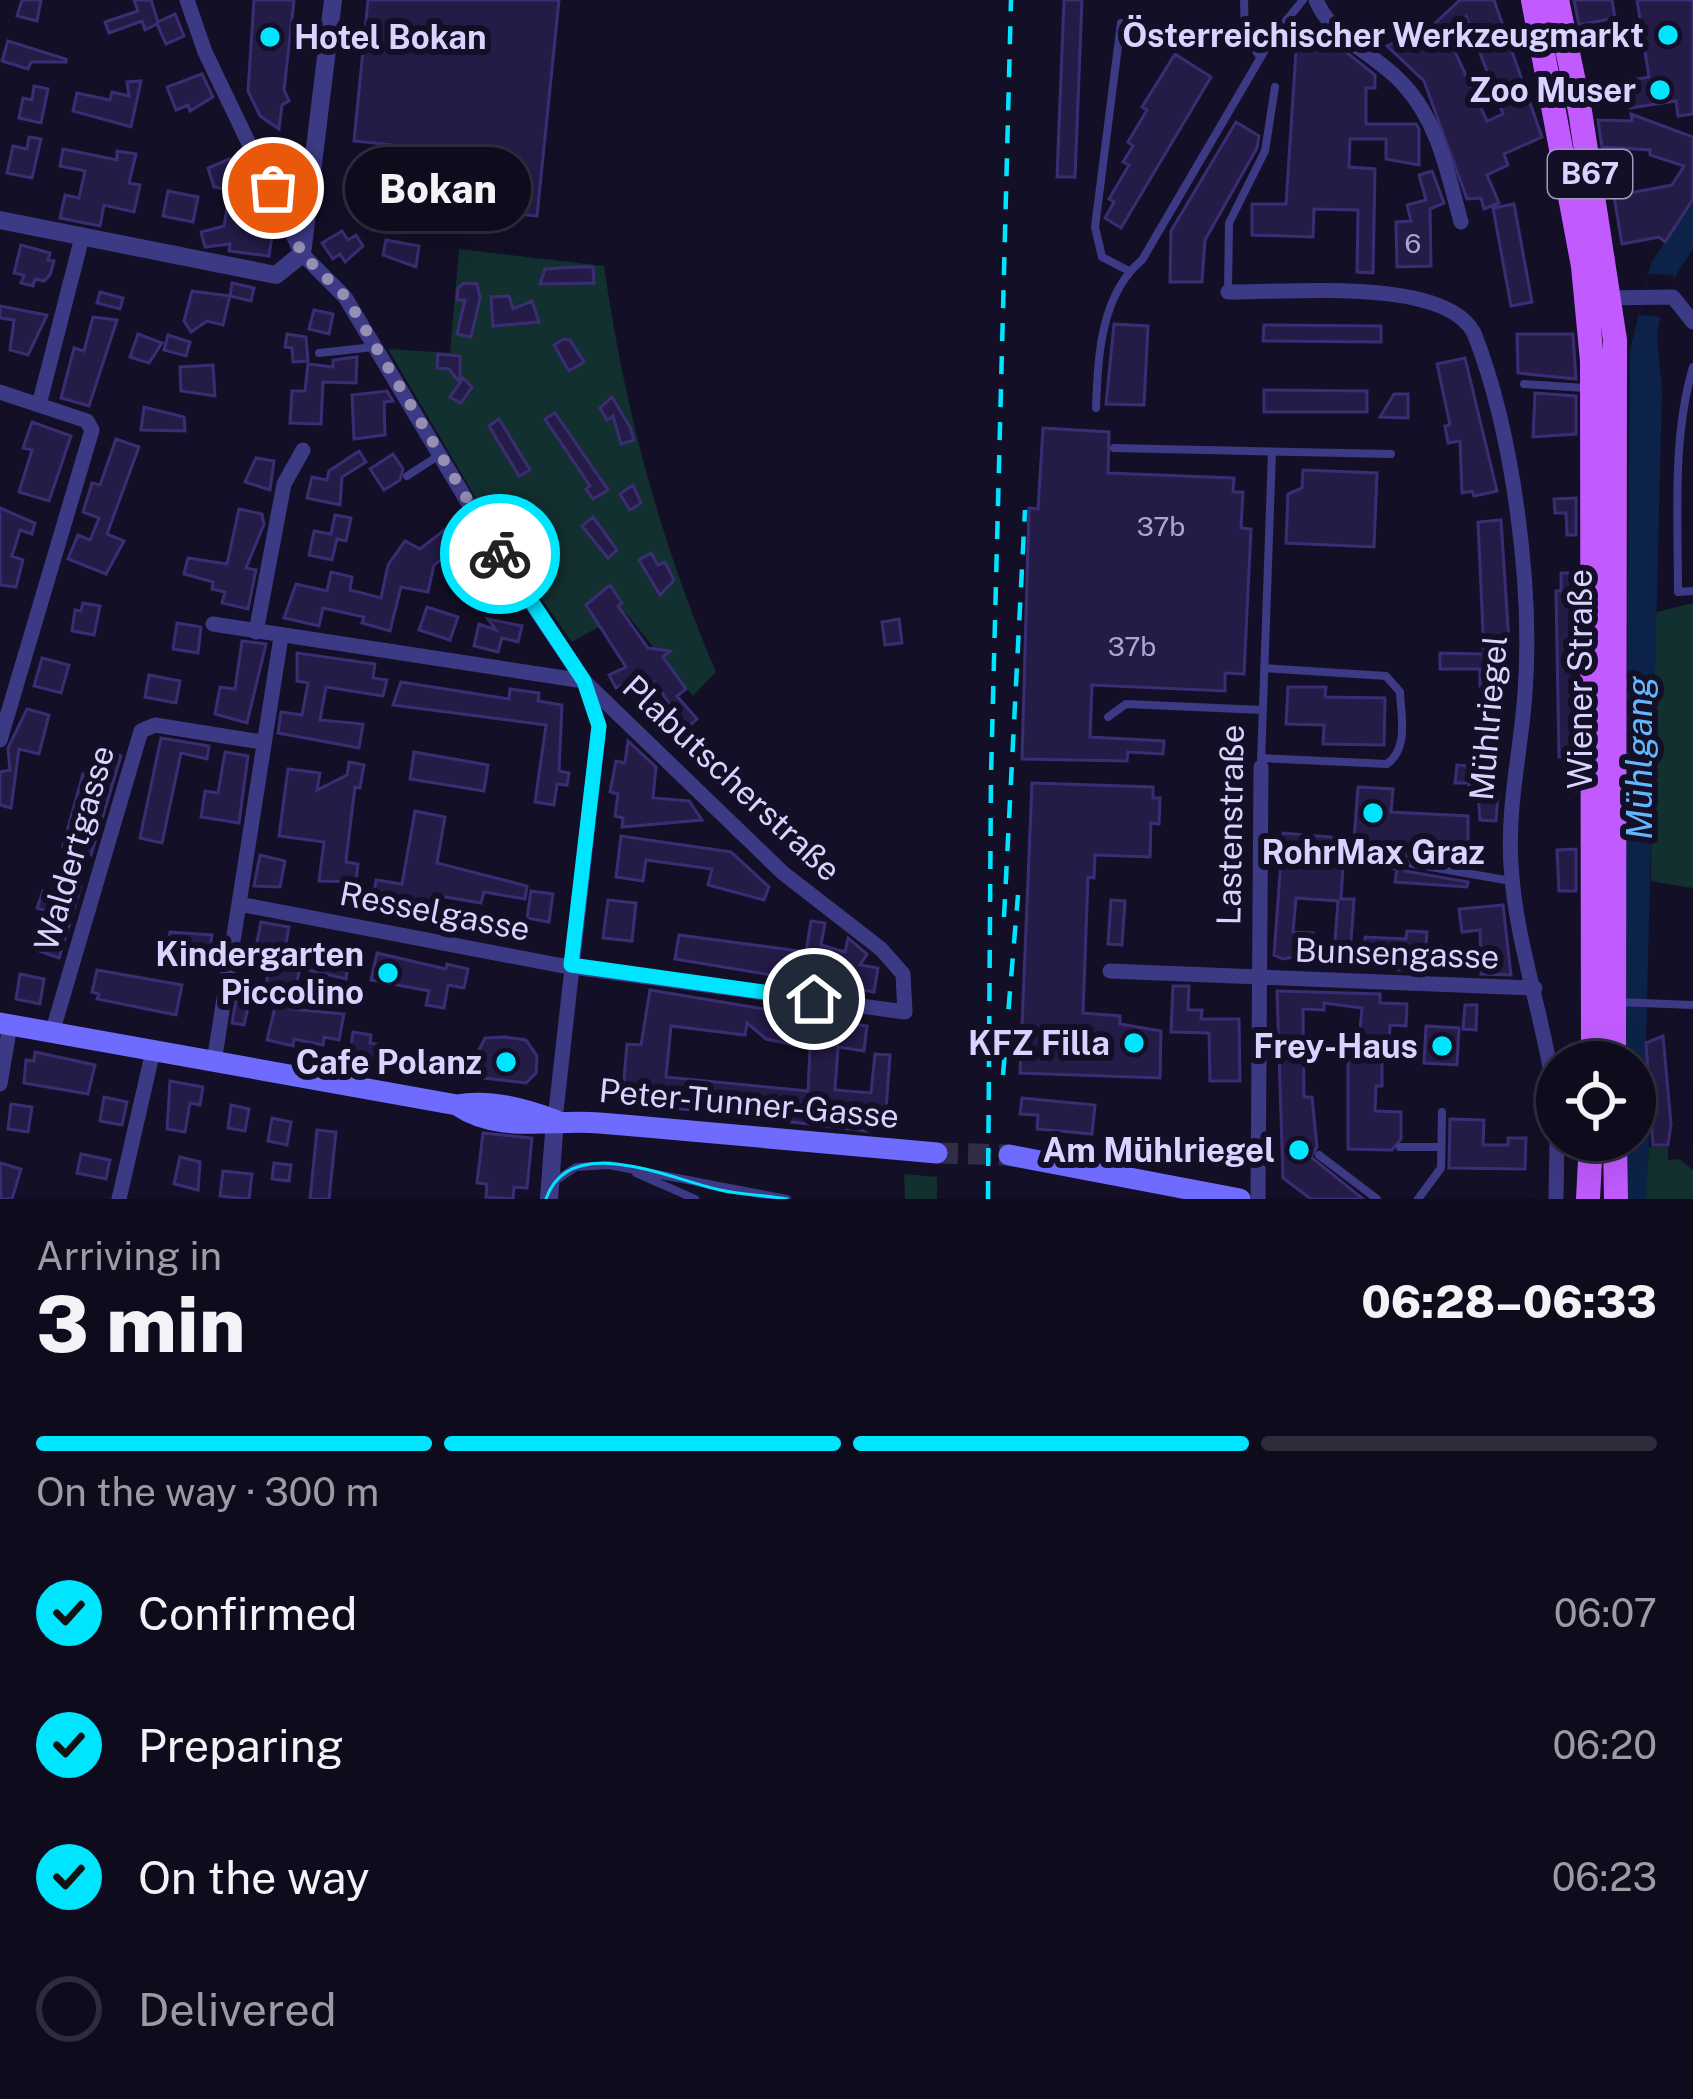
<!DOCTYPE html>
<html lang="en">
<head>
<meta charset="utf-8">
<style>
	body { margin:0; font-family:"Public Sans",sans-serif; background:#1c1929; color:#f1f3f6; height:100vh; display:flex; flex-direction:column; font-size:45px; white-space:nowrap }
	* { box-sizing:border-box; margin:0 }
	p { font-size:39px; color:#9b9ba3 }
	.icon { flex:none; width:66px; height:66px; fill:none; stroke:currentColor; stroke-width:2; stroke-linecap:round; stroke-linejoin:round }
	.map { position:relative; height:1199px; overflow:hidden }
	.details { display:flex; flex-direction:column; background:#0e0b1c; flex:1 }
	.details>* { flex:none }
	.tools { position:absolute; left:1536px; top:1041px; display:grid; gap:24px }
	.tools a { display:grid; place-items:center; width:120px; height:120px; border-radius:50%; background:#0e0b1c; box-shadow:0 12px 48px #0002,0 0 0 3px #2e2b3b; font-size:60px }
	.pin { position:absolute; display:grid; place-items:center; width:102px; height:102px; color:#fff; margin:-51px; border:6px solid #fff; border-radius:50%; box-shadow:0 3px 12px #0007 }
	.courier { position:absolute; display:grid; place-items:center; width:120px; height:120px; margin:-60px; border:9px solid #00e5ff; border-radius:50%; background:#fff; color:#222; box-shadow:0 3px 15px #0007 }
	.bubble { position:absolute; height:84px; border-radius:42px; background:#0e0b1c; box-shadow:0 12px 48px #0002,0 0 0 3px #2e2b3b; font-size:39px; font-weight:800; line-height:84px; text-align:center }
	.overview em { font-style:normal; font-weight:800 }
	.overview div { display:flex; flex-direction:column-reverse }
	.overview { display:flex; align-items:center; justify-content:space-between; height:204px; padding:0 36px }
	h1 { font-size:78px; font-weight:800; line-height:90px }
	.bar { display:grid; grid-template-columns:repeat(4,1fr); gap:18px 12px; align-content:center; height:144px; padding:0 36px }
	.bar i { height:15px; border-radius:9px; background:#2e2b3b }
	.bar .selected { background:#00e5ff }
	.bar p { grid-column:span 4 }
	ol { padding:0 36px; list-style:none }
	li { display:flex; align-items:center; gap:36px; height:132px }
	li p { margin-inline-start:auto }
	li .icon { padding:12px; border-radius:50%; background:#00e5ff; color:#111; stroke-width:4 }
	li:last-child { color:#9b9ba3 }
	li i { width:66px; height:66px; border:6px solid #2e2b3b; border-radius:50% }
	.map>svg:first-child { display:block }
	.green { fill:#12302f }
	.water { fill:#0c2248 }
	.pier { fill:#130f26 }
	.building { fill:#241b47; stroke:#3b2d73; stroke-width:3; fill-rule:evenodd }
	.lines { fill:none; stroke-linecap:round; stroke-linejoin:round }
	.secondary-tunnel { stroke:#312d47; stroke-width:21; stroke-dasharray:21 10; stroke-linecap:butt }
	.service { stroke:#3d3a85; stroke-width:8 }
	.minor { stroke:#3d3a85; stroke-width:15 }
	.tertiary { stroke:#3d3a85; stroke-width:18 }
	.secondary { stroke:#6f6bff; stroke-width:21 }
	.primary { stroke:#c25bff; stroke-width:24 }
	.tram { stroke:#00e5ff; stroke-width:3 }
	.rail { stroke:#00e5ff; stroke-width:4.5; stroke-dasharray:18 15; stroke-linecap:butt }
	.done { stroke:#948fb3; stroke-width:12; stroke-dasharray:0 21.6 }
	.route { stroke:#00e5ff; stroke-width:15 }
	.poi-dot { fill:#00e5ff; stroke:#130f26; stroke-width:4.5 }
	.labels { text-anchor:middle; stroke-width:12; stroke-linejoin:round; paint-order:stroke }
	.number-label { font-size:27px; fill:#aca6d1 }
	.shield { fill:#130f26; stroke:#9e99be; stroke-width:3 }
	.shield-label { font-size:30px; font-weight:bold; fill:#d9d4ff }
	.poi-label { font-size:33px; font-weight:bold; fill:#d9d4ff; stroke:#130f26; text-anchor:end }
	.street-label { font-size:33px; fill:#d9d4ff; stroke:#130f26 }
	.water-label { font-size:36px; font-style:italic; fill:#62b6ff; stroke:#130f26 }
</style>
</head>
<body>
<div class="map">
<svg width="1693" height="1199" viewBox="0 0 1693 1199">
	<rect width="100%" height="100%" fill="#130f26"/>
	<path class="green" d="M459,249L604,266C624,407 660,541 716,672L693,696L625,612L572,642L503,544L388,349L450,353Z
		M1693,603V888L1651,881L1653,613Z
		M1646,1147H1668V1160L1679,1159L1693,1170V1199H1646Z
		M904,1174L937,1177V1199H905Z"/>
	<path class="water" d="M1693,199V249L1667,289L1657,333L1662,391L1646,1044L1651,1115L1646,1199H1626V1140H1635V1062H1626L1625,977L1630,350L1651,263Z"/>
	<path class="pier" d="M1649,274L1674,275L1661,317L1639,315Z"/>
	<path class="building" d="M22,0H41L37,21L17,16Z
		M134,0H151L158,22L175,14L184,36L166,44L157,24L145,30L142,21L109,33L105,22L138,11Z
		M254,0H294L284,90L289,101L282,105L279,129L260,116L248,91Z
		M368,0H559L537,216L509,213L511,192L484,189L488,155L354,141Z
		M1064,0H1082L1075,177H1057Z
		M1460,0H1494L1542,137L1504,154L1508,165L1487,175L1499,203L1484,209L1481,198L1467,199L1424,81L1387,46L1432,26ZM1466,16L1503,114L1487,121L1450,41Z
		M1574,0H1612L1615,18L1579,25Z
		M1637,0H1693V114L1678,116L1676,101L1630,108L1626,81L1649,77Z
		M1326,36L1375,75V88H1366V124H1416L1419,129V165L1386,159V139H1350L1349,167L1375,169L1373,273L1357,272L1358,210L1314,209L1313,237L1252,235V204H1286L1296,51Z
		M8,41L66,59V62H31L28,69L2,61Z
		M1175,54L1211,77L1121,228L1105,218L1114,202L1109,199L1129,165L1123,162L1133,146L1128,142L1147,110L1142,107Z
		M202,74L213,97L190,111L188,105L176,110L167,87Z
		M141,81L131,127L73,111L77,93L110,100L112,92L129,96L127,82Z
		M34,86L48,89L41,123L19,118L23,98L32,100Z
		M1631,114L1693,137V199L1665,242L1659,237L1622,244L1614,196L1672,185L1684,166L1650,155V150L1602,147L1598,120L1632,121Z
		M1236,122L1259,136L1257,148L1205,240L1202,282H1170L1171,231Z
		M29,137L41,139L32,178L7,173L13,146L27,149Z
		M63,149L117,160V151L136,154L129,183L140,185L134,212L104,205L100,226L60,218L65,195L79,198L85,171L60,166Z
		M229,159L244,160L274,223L269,256L229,251L230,244L205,247L201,232L224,226L230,190L214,187L208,168Z
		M1432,171L1444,203L1430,209L1431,266L1397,267L1396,222L1411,221L1407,205L1426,200L1419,175Z
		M168,191L198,197L193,222L163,216Z
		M1514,204L1532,302L1511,306L1493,208Z
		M342,231L348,240L356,235L363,246L345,262L340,254L333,259L322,243Z
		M386,240L419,246L416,267L383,255Z
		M21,245L50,253L48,260L54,261L50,275L44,281L35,279L33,286L21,283L24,275L14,273Z
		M577,267H593L594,283L540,284L545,269Z
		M232,283L254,288L251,301L230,296Z
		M464,283L477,284L480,298L471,337L457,334L465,300H457L458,288Z
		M192,291L230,296L223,325L207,321L191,332L184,321Z
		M100,292L123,298L120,309L97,303Z
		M509,296L513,309L532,301L539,322L493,326L491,297Z
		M0,306L47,315L28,355L10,350L14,320L0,318Z
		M314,310L333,314L329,334L309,329Z
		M93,317L117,320L89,406L61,398L74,348L84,351Z
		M1114,324L1148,326L1144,405L1106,404Z
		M1264,325L1381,326V342L1263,341Z
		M138,334L162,343L149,363L130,357Z
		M287,334L306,337L308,361L293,362L292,348L285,347Z
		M1517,334H1573L1576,379L1518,373Z
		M168,335L190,342L186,356L164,350Z
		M564,339L570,340L584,362L569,371L554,345Z
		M438,354L460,356V382L463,378L472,387L461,403L450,397L460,383L449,369L437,368Z
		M357,357L356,383L323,382L321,424L290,423L292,391H305L308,364L333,367V360Z
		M1465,358L1497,491L1474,496L1472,491L1462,493L1460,441L1448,443L1445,426L1450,425L1437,364Z
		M213,365L215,396L181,391L180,367Z
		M1264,390L1367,391V412H1264Z
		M387,391L393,401L384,402L385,435L354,439L352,395Z
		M1535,393L1576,396V434L1533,437Z
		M1394,394H1408V418L1380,417Z
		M612,397L630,427L634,440L621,444L613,416L607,420L600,408Z
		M144,407L184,417L185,431L141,430Z
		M555,413L608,490L593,499L586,489L590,486L545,419Z
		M499,419L530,470L519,476L489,426Z
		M32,422L71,436L49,501L19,492L32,450L23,448Z
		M1043,428L1109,432L1108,473L1234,478L1233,492H1243L1241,528L1251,529L1244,674L1225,673V691L1092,685L1090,737L1164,741L1163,754L1128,752L1127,761L1022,759L1029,508L1038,509Z
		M116,439L139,447L107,534L124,541L106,574L68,559L78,535L90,540L99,518L83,512L92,483L100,485Z
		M359,451L366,462L342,477L340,505L307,498L312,477L327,480L329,471Z
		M393,454L403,469L400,480L384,490L370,469Z
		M256,458L274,461L270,490L245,482Z
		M1303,470L1377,473L1374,547L1286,543L1288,494L1302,488Z
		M633,485L641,503L630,510L620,494Z
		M1576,498V535H1567L1566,513H1555L1554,499Z
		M0,508L35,523L32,534L20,530L12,556L23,560L16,587L0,585Z
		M239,509L262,514L264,524L246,568L256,570L248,609L222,603L225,592L212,589L213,582L184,574L188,558L227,564Z
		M335,515L351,518L346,541L337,539L332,560L309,555L314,531L331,534Z
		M593,517L617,550L608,558L582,526Z
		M460,518L468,530L457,539V547L466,551L478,543L481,548L469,583L450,553L434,565L428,592L401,587L390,631L362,623L364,617L323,608L319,626L284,618L296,584L327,591L331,572L352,577L350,590L381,598L388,565L405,541L420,549Z
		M1501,520L1509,642L1501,732L1479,728L1485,686H1480V669H1440V653L1484,654L1478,522Z
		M651,553L658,565L665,562L674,580L660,595L639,560Z
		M1561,573H1576V791H1565V757H1559L1556,591H1561Z
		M610,585L622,603L618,606L648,648L670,651L663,657L686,689L677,696L697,719L675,738L664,727L678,716L654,682L638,690L632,680L616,688L609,675L626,667L586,605Z
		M83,603L100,606L94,635L72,631L75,610L81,611Z
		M427,607L458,617L450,640L419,630Z
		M488,619L522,626L518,642L502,638L498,652L474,646L479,624L496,630Z
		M899,619L902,643L885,645L882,622Z
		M177,623L201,627L198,653L173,649Z
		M242,641L266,644L247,723L215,714L220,687L235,689Z
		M297,653L375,664L373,678L387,680L383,696L326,687L320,720L363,724L359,748L278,733L281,712L302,715L308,683L297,681Z
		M42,658L69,665L61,693L34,686Z
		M149,675L180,681L176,703L145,697Z
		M401,682L509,699L510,689L539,693L538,701L562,705L559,771L569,773L567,785L557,784L554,805L535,802L546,725L393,705Z
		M1288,687H1326L1325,697L1385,698L1384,745L1323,744L1324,725L1286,724Z
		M27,709L49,715L39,754L19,749L11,808L0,805V772L10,770L8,748Z
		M161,738L209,746L207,759L181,753L162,843L140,838Z
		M628,741L656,767L653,798L689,801L702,820L622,827L623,818L615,816L618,794L610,792L616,761L625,763Z
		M111,752L121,756L91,855L63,846L83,774L102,780Z
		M225,752L248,756L239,823L201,817L205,791L218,793Z
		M414,752L488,765L484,791L410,779Z
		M1471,759L1489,761L1490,794L1498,795L1496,821L1480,820L1478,794L1468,793L1469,783H1455L1457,765L1470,766Z
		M349,762L364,765L360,788L355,787L347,852L346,862L358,864L356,882L319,881L324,842L279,836L288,769L320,773L317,790L347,775Z
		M1032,783L1153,787V798H1160L1159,824L1151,823L1150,857L1095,855L1094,878L1088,877L1083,1013L1120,1016V1024L1161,1031L1160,1078L1020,1073Z
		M1358,787L1393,789L1391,812L1468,816V865L1408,855L1400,863L1405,871L1468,882L1467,887L1395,882L1397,869L1343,866L1341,899H1354L1351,942L1335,941L1338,901L1296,898L1293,932L1313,933V954L1283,959L1274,955L1283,833L1354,839Z
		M415,811L445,817L437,863L527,886L525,899L484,892L481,903L433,895L428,920L371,910L376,880L402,884Z
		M621,836L731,852L769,887L764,900L708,885L712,869L646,860L643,881L616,877Z
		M1576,849V891H1559L1557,850Z
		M260,855L285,861L280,887L254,886Z
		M56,878L81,886L59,958L34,949L47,911L37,908L43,891L51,893Z
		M531,891L553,894L549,922L527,918Z
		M608,900L636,903L632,941L603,938Z
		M1111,900L1125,901L1122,945L1108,944Z
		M1503,905L1511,975L1481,974L1480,930L1462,932L1459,909Z
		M811,921L825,923L821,945L845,952L848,938L867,954L860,965L878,968L874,992L675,959L679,935L806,952Z
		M261,922L289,927L284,955L324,958L326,948L350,951L346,979L300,968L291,1009L344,1014L339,1040L324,1037L323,1045L294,1039L293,1046L267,1040L277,999L251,994L244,1025L232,1023L239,980L266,985L272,950L256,947Z
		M1407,931L1427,932L1426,945L1441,946L1439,968L1397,970V959L1364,958L1365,937L1406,939Z
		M170,932L212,935L208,962L166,954Z
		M377,953L446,969L447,964L468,969L464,988L448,985L444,1008L426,1005L429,991L371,980Z
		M97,970L182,985L176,1015L97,999L99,994L92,992Z
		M20,974L44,979L40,1004L16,999Z
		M1173,986H1189L1188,1010H1202L1201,1019H1239L1240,1081H1210L1209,1033L1171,1032Z
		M650,990L867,1026L864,1051L838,1047L835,1090L871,1093L875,1054L890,1055L886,1110L869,1108L867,1131L622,1102L627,1044L641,1045ZM747,1023L766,1039L810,1048L808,1091L666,1077L671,1026L745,1035Z
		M1277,991L1380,994V1003L1407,1004L1406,1026L1390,1025L1389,1043H1382V1086H1376L1375,1111L1401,1112V1139L1392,1150L1348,1149V1061H1357L1362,1008L1324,1003V1010L1303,1009L1304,1097H1312L1317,1147L1311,1157L1363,1199H1311L1283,1178Z
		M1465,1005H1477L1476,1030L1463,1029Z
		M1426,1026L1459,1028L1457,1065L1424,1063Z
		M353,1032L371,1035L370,1043L381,1045L378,1064L359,1061L360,1054L350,1053Z
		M1663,1036L1671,1124L1668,1145H1653L1646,1043Z
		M505,1037L526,1040L537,1056L536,1073L526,1083L484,1078L473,1062L485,1038Z
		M35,1052L95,1065L88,1094L24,1083L26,1060L34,1061Z
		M170,1081L203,1087L200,1105L190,1103L185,1132L167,1129Z
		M104,1097L127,1102L122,1125L100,1121Z
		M1022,1098L1095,1105L1092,1134L1037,1129L1038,1115L1020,1114Z
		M11,1104L32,1107L28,1132L8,1129Z
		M231,1105L249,1109L245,1131L228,1128Z
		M272,1118L291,1122L287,1145L268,1141Z
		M1450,1119L1484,1120L1483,1145H1508V1138H1526L1525,1169L1449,1168Z
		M317,1130L336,1132L329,1199H310Z
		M483,1133L532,1138L527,1188L514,1187L513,1199L486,1197L487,1184L477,1183Z
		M81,1154L110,1160L106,1179L77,1173Z
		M180,1157L200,1162L198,1190L174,1184Z
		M0,1163L21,1169L12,1199H1Z
		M274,1163L291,1165L289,1181L272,1179Z
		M223,1171L252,1174L249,1199L220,1196Z"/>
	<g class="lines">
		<path class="secondary-tunnel" d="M937,1153L1009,1155"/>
		<path class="service" d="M1244,0L1245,35L1260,57
			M1121,23L1095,227L1102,257L1129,271
			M1228,292L1229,223L1265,151L1275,87
			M319,353L374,347
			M1693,367C1672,438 1678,518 1678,592L1693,591
			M1524,384L1585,388
			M1096,408C1098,358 1100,295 1142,260L1272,38L1303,0
			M1114,448L1391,454
			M407,476L438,456
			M464,543L482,529
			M1108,717L1126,704L1263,710
			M1261,758L1387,764C1409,748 1401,717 1400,692L1386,676L1264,668
			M1261,762L1272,452
			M1408,863L1511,881
			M1617,1002L1693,1005
			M1400,1147H1441
			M1319,1155L1377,1199
			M636,1173L695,1199
			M555,1181L576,1167L609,1165L787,1199
			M1418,1199L1441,1168L1442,1112"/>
		<path class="minor" d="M187,0L205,52L302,254L345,297L506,566L584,681L783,873L881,949L903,974L905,1012L558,965L239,904
			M1316,0C1333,40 1375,53 1403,84C1438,121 1448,174 1461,222
			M1228,292C1287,293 1444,276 1474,333C1513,432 1533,586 1525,693C1521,751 1507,806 1511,865C1516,953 1552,1036 1557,1125
			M1602,298L1673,297L1693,322
			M0,392L87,421L92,430L0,740
			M39,405L82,237
			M213,624L584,681L599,726L555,1120
			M256,632L284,484L303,450
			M1110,971L1535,988
			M52,1033L141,731L155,725L262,742
			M214,1062L281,637
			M0,1084L10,1025
			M119,1199L153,1051
			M1258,1199L1261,767
			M1556,1199L1557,1140"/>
		<path class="tertiary" d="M0,220L276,275L302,254L333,0
			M549,1199L555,1120"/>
		<path class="secondary" d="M0,1023L457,1105C490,1099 525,1109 555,1120
			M457,1105C499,1134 552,1119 599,1123C712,1132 825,1142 937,1153
			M1009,1155L1240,1199"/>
		<path class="primary" d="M1533,0L1583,266L1592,361L1593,1062
			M1557,0L1580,111L1615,340L1614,1062
			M1615,1140L1616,1199
			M1588,1199L1591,1140"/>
		<path class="tram" d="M546,1199C569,1130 673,1180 720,1190C742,1195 765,1195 787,1199"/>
		<path class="rail" d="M1004,917L1025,510
			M1003,1075L1018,895
			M988,1199L991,776L1011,0"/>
	</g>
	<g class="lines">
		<path class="done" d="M273,188L302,254L346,297L500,554"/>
		<path class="route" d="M500,554L584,681L599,726L571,965L814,999"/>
	</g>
	<g class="poi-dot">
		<circle cx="1668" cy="35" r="12"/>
		<circle cx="270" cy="37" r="12"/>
		<circle cx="1660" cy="90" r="12"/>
		<circle cx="1373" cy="813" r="12"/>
		<circle cx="388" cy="973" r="12"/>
		<circle cx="1134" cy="1043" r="12"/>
		<circle cx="1442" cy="1046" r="12"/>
		<circle cx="506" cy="1062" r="12"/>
		<circle cx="1299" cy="1150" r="12"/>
	</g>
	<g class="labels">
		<g class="number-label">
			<text x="1413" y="253">6</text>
			<text x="1161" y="536">37b</text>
			<text x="1132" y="656">37b</text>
		</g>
		<rect class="shield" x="1548" y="150" width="84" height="48" rx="9"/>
		<g class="shield-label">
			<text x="1590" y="184">B67</text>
		</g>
		<g class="poi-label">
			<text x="1644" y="47">Österreichischer Werkzeugmarkt</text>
			<text x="294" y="49" text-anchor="start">Hotel Bokan</text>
			<text x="1636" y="102">Zoo Muser</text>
			<text x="1373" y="864" text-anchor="middle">RohrMax Graz</text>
			<text x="364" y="966">Kindergarten<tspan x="364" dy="38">Piccolino</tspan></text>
			<text x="1110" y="1055">KFZ Filla</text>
			<text x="1418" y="1058">Frey-Haus</text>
			<text x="482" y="1074">Cafe Polanz</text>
			<text x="1275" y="1162">Am Mühlriegel</text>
		</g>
		<g class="street-label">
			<text transform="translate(1580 679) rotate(-90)" y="12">Wiener Straße</text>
			<text transform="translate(1488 718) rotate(-85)" y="12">Mühlriegel</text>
			<text transform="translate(732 778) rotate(43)" y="12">Plabutscherstraße</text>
			<text transform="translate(1230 825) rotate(-89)" y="12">Lastenstraße</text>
			<text transform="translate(74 848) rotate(-74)" y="12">Waldertgasse</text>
			<text transform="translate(435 911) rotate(11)" y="12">Resselgasse</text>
			<text transform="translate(1397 953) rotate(2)" y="12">Bunsengasse</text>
			<text transform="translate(749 1103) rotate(5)" y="12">Peter-Tunner-Gasse</text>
		</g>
		<g class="water-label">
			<text transform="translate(1639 758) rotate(-90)" y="13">Mühlgang</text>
		</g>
	</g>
</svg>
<div class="tools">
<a><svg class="icon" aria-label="locate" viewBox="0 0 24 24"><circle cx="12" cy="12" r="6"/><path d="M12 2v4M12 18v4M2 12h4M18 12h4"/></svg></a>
</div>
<div class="pin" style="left:273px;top:188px;background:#ea580c"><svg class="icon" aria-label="bag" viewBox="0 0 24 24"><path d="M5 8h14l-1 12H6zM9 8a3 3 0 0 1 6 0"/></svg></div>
<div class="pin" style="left:814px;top:999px;background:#1f2937"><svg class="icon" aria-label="home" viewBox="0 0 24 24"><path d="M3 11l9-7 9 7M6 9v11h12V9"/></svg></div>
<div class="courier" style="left:500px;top:554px"><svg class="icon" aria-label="bike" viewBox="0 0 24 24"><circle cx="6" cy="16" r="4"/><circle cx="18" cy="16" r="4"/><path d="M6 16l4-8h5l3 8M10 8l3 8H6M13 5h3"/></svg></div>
<div class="bubble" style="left:345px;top:147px;width:186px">Bokan</div>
</div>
<section class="details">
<div class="overview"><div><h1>3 min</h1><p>Arriving in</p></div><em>06:28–06:33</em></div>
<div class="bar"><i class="selected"></i><i class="selected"></i><i class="selected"></i><i></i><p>On the way · 300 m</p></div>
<ol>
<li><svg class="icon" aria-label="check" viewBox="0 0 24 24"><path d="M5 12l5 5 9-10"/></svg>Confirmed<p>06:07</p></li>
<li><svg class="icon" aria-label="check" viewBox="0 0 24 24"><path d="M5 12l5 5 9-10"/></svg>Preparing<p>06:20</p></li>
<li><svg class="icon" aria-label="check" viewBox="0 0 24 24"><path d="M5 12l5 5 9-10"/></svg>On the way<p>06:23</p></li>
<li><i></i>Delivered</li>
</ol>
</section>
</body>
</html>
